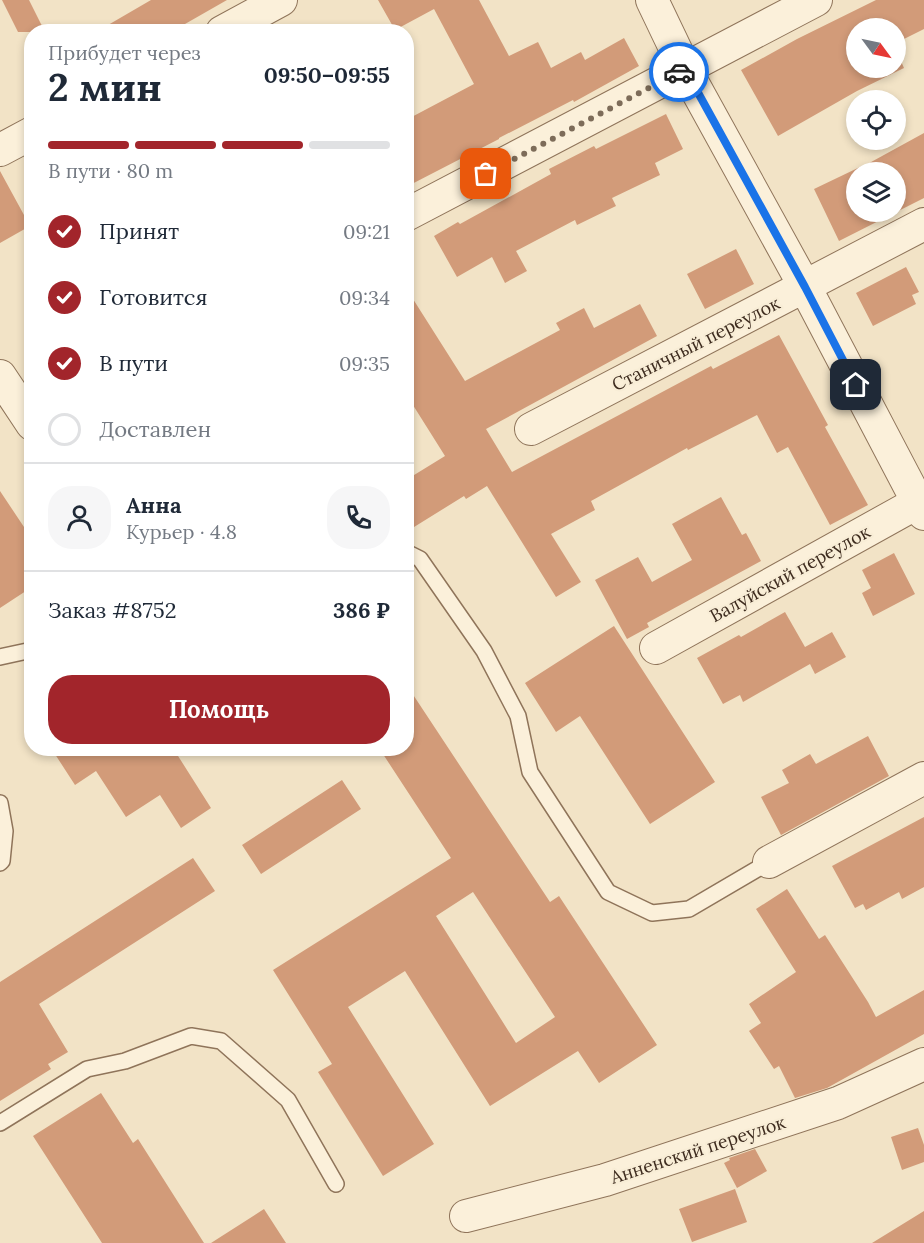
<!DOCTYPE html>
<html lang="ru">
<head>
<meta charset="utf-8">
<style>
	body { margin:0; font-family:Lora,serif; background:#f6f6f7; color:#1f2937; height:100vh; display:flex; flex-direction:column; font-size:22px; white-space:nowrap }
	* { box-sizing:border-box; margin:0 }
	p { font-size:20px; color:#747a83 }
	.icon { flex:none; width:33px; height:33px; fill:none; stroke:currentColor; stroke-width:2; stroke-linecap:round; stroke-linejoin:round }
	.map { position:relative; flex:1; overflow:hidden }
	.drawer { position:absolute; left:24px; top:24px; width:390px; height:732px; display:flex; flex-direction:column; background:#fff; border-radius:24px; box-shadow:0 3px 9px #0003 }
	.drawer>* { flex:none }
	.needle { width:39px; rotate:123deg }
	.buttons { position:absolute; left:846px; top:18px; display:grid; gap:12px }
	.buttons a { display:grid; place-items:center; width:60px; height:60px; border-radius:50%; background:#fff; box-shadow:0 3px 9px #0003; font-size:30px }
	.pin { position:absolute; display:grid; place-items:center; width:51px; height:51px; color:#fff; margin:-26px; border-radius:12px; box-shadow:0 3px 9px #0006 }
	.courier { position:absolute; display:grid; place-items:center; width:60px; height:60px; margin:-30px; border:4px solid #1a73e8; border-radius:50%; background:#fff; color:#222; box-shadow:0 2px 8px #0007 }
	.headline em { font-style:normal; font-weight:700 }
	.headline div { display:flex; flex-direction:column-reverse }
	.headline { display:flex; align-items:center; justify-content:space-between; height:102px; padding:0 24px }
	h1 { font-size:39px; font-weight:700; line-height:45px }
	.bar { display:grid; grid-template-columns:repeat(4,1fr); gap:9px 6px; align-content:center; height:72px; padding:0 24px }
	.bar i { height:8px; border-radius:4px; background:#e0e1e3 }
	.bar .selected { background:#a2252b }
	.bar p { grid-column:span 4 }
	.line { display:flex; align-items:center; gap:15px; padding:0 24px; border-top:2px solid #e0e1e3 }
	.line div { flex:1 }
	.round { display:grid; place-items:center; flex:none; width:63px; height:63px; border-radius:24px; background:#f6f6f7 }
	ol { padding:0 24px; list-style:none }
	li { display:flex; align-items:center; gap:18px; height:66px }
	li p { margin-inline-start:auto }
	li .icon { padding:6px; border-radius:50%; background:#a2252b; color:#fff; stroke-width:4 }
	li:last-child { color:#747a83 }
	li i { width:33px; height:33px; border:3px solid #e0e1e3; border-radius:50% }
	.cta { display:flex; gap:12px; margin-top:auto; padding:12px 24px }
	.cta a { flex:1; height:69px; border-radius:24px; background:#a2252b; color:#fff; font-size:24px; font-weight:700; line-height:69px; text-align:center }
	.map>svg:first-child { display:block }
	.building { fill:#d29b79; fill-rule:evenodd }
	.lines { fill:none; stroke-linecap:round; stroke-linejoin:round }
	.lane-casing { stroke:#8f745a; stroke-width:18 }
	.street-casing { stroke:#8f745a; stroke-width:34 }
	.lane { stroke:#fbf0da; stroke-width:15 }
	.street { stroke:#fbf0da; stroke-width:32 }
	.done { stroke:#7d6c59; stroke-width:6; stroke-dasharray:0 10.8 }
	.route { stroke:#1a73e8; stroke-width:8 }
	.labels { text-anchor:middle; stroke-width:4.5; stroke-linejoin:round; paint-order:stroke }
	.street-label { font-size:18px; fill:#3e2c1f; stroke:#f8edd6 }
</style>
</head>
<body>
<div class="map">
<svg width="924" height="1243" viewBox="0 0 924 1243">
	<rect width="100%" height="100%" fill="#f2e3c6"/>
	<path class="building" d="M2,0H29L45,32H18Z
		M151,0H227L171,32H96Z
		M378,0H479L509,56L538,42L551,68L581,52L585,60L624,38L639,66L574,102L573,100L499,138V139L406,187V120L474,84L434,9L395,30Z
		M876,0H924V29L896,43V28H856V68H896V50L904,68L857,91L778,136L741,70L797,39Z
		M666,114L683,149L655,163L660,175L612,198L616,206L577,225L575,220L516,251L527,271L505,283L492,257L457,277L434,236L458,222L460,224L551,174L549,169L594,146L596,149Z
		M924,133V198L839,241L814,189L862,166V167ZM856,172H896V212H856Z
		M0,171L30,226L0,243Z
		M736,249L754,284L705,309L687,274Z
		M906,267L919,292L912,295L916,304L873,326L856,293Z
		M406,288L465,381L560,330L556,323L584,308L594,328L640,304L657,336L486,429L512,472L711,366L713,369L779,335L828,425L825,427L868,505L830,525L788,447L777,453L757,415L688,450L687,448L591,501L595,510L551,534L581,582L556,597L487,486L466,499L464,496L406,532V480L445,456L406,394Z
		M0,491L32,539V587L0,608Z
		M721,497L742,535L746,533L761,561L647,623L649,627L627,639L595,580L638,557L652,582L692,560L672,524Z
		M894,553L915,594L873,616L862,593L871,588L862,570Z
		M785,612L805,647L832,632L846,657L815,674L810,664L743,702L740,695L723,704L697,658L739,635L741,637Z
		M614,626L715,782L650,824L580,716L556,732L525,683Z
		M406,684L550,902L559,896L657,1045L599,1083L578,1051L490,1106L405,971L348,1007L434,1144L383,1176L318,1072L332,1064L273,970L451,858L379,748H406ZM473,892L555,1017L516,1043L436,916Z
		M868,736L889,776L781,835L761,797L789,783L782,770L810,754L816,764Z
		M51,748H173L211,808L181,828L160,795L126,817L96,771L75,785Z
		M342,780L361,809L261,874L242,845Z
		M924,817V887L902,899L899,892L866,910L863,904L855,908L832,866Z
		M193,858L215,891L39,1004L68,1052L48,1064L51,1069L0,1101V982Z
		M787,889L819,939L825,935L868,1002L876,1017L924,990V1034L827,1088L795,1098L779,1066L774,1069L749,1031L761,1023L749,1004L796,972L756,909Z
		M101,1093L133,1143L138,1139L204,1243H102L33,1136Z
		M918,1128L924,1145V1162L902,1170L891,1137Z
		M755,1149L767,1171L737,1188L724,1163L730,1160L729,1158Z
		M735,1189L747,1222L692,1242L679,1209Z
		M264,1209L286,1243H211Z
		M924,1211V1243H872Z"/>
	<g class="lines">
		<g class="lane-casing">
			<path id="lane" d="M406,552L420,559L484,651L518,716L530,772L608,892L652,913L689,909L769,862
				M0,657L32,650
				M0,803L5,831L2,861L0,863
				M0,1123L87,1069L125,1061L191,1036L221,1041L288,1100L336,1184"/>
		</g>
		<g class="street-casing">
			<path id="street" d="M652,0L685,69L805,287L924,514
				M222,32L281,0
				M0,150L32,133
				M406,215L816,0
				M0,376L32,424
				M531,429L924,224
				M656,648L924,499
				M769,862L924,778
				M466,1216L605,1180L838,1103L924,1064"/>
		</g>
		<use href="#lane" class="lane"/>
		<use href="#street" class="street"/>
	</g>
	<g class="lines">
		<path class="done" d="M486,174L679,72"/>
		<path class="route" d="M679,72L685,69L805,287L856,385"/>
	</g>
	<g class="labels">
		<g class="street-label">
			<text transform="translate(696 344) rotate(-27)" y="6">Станичный переулок</text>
			<text transform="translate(790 574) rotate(-29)" y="6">Валуйский переулок</text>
			<text transform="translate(698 1150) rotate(-18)" y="6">Анненский переулок</text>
		</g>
	</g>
</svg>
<div class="buttons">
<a><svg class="needle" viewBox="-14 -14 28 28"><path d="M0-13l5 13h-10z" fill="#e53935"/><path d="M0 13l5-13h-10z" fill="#747a83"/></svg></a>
<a><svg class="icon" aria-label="locate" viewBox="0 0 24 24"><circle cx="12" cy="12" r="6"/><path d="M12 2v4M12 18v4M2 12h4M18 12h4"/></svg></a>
<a><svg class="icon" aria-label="layers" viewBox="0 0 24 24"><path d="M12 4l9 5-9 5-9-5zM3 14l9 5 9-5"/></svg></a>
</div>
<div class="pin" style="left:486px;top:174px;background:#ea580c"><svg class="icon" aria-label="bag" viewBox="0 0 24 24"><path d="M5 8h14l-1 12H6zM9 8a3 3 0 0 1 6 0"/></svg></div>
<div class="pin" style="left:856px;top:385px;background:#1f2937"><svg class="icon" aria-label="home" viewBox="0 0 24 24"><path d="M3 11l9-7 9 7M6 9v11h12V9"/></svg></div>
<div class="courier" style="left:679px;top:72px"><svg class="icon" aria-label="car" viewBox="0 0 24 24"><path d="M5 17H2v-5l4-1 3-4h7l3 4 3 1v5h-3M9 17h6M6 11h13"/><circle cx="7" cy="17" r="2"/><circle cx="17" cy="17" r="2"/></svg></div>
<section class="drawer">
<div class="headline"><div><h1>2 мин</h1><p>Прибудет через</p></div><em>09:50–09:55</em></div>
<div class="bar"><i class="selected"></i><i class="selected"></i><i class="selected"></i><i></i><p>В пути · 80 m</p></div>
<ol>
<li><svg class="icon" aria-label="check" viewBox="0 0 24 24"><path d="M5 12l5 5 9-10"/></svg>Принят<p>09:21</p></li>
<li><svg class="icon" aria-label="check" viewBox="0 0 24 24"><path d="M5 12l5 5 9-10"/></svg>Готовится<p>09:34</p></li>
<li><svg class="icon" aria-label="check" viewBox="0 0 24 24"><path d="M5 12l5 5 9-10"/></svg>В пути<p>09:35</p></li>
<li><i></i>Доставлен</li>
</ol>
<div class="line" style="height:108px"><a class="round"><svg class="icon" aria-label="person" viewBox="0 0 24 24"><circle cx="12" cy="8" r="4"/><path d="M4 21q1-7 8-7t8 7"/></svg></a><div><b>Анна</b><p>Курьер · 4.8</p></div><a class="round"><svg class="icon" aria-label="phone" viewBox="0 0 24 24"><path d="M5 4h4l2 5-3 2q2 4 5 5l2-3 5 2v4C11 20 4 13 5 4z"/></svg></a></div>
<div class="line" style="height:78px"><div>Заказ #8752</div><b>386 ₽</b></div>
<div class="cta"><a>Помощь</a></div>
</section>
</div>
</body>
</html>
